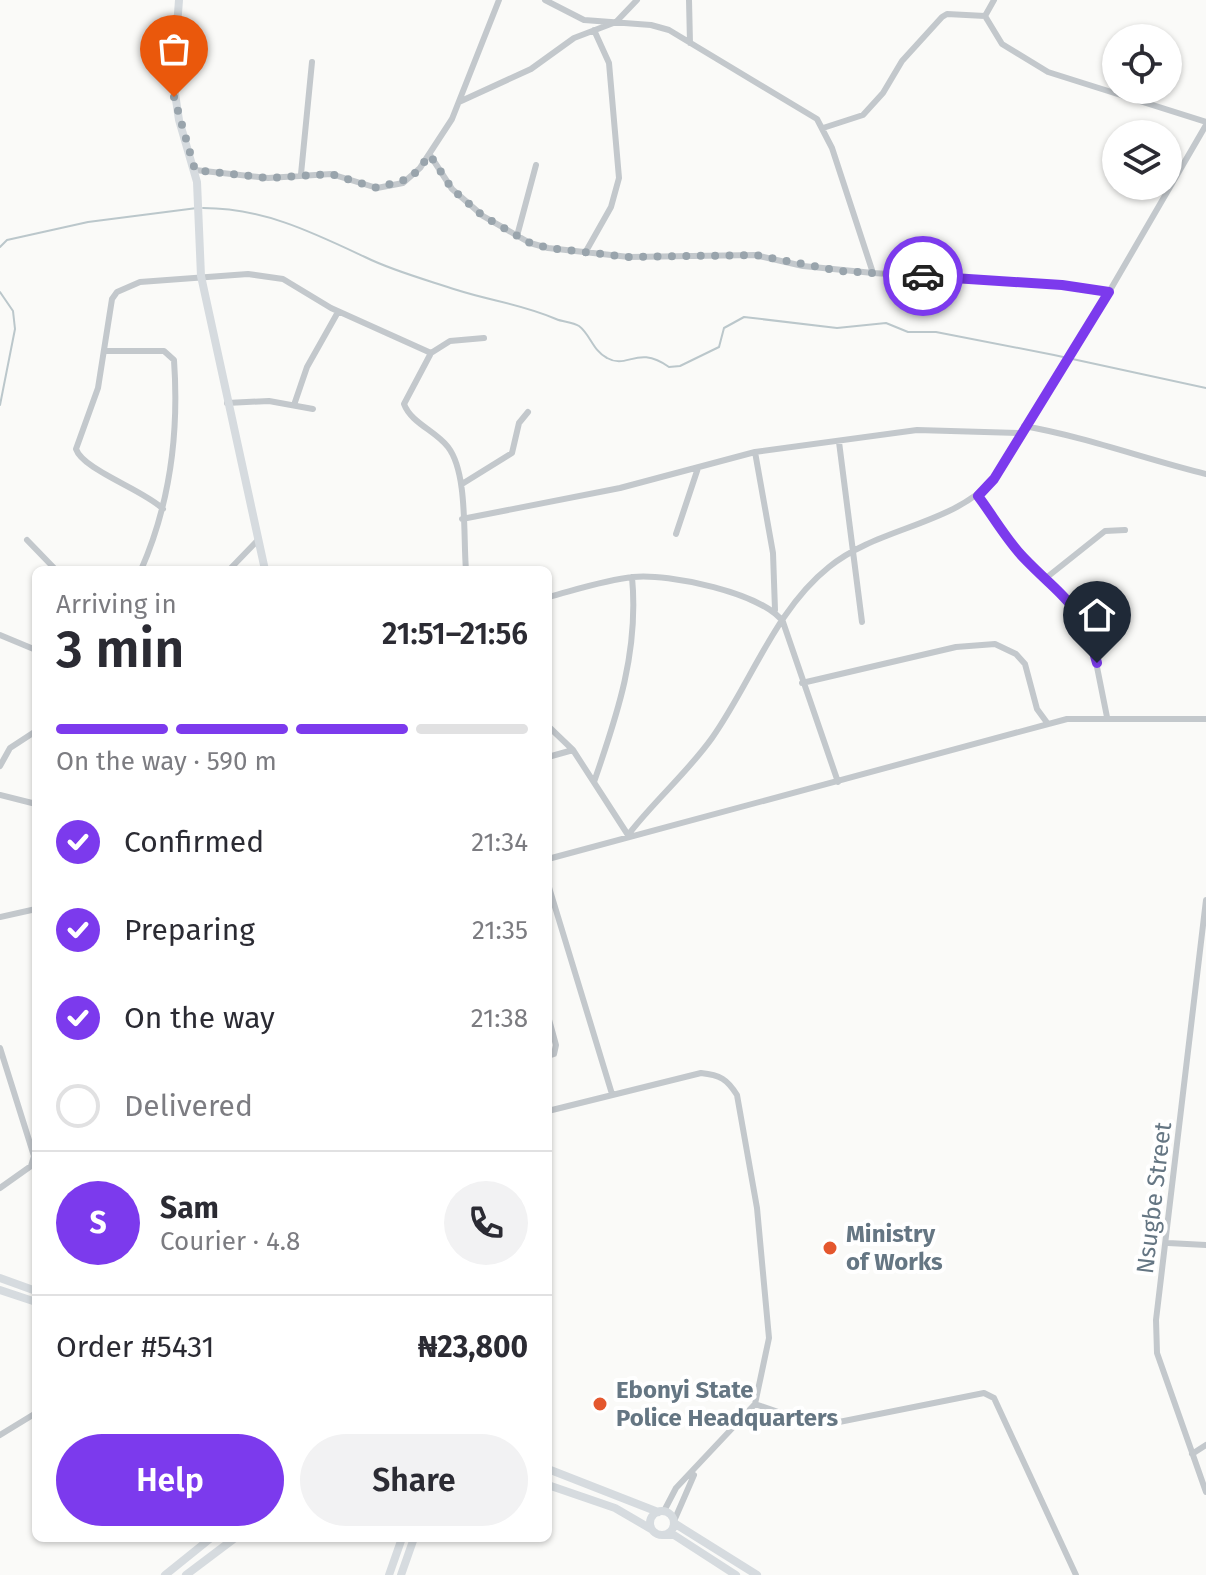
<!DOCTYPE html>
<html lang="en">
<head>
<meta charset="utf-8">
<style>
	body { margin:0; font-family:"Fira Sans",sans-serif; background:#f2f2f3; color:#2b2b33; height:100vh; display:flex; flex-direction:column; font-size:30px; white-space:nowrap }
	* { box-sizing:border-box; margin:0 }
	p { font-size:26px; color:#7c7c81 }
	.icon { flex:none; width:44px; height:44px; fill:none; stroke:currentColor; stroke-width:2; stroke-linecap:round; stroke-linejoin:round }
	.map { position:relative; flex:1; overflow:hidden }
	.panel { position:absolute; left:32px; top:566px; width:520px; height:976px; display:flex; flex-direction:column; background:#fff; border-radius:12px; box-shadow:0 2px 6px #0004 }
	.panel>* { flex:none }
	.fabs { position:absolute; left:1102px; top:24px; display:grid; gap:16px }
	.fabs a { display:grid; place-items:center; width:80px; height:80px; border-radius:50%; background:#fff; box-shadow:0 2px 6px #0004; font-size:40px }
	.pin { position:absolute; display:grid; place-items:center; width:68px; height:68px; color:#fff; margin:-82px -34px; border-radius:50% 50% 50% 0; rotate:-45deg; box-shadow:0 0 8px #0007 }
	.pin .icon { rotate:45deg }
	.courier { position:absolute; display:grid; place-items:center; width:80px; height:80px; margin:-40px; border:6px solid #7c3aed; border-radius:50%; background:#fff; color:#222; box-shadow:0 2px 10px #0007 }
	.overview em { font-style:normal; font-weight:600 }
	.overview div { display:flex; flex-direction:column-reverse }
	.overview { display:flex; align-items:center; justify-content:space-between; height:136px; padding:0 24px }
	h1 { font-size:52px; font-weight:600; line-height:60px }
	.bar { display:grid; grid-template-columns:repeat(4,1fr); gap:12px 8px; align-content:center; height:96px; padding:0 24px }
	.bar i { height:10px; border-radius:6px; background:#e1e1e2 }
	.bar .current { background:#7c3aed }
	.bar p { grid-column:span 4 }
	.line { display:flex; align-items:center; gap:20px; padding:0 24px; border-top:2px solid #e1e1e2 }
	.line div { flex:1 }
	.round { display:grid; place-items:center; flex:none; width:84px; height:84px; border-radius:42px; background:#f2f2f3 }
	ol { padding:0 24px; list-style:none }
	li { display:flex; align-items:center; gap:24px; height:88px }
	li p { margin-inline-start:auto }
	li .icon { padding:8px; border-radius:50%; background:#7c3aed; color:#fff; stroke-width:4 }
	li:last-child { color:#7c7c81 }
	li i { width:44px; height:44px; border:4px solid #e1e1e2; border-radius:50% }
	.action { display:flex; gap:16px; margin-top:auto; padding:16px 24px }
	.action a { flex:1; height:92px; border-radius:48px; background:#7c3aed; color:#fff; font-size:32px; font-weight:600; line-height:92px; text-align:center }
	.action a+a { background:#f2f2f3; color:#2b2b33 }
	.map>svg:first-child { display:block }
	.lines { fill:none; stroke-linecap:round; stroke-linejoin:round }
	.stream { stroke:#bbc7cb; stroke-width:2 }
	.street { stroke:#c3c8cc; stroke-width:6 }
	.secondary { stroke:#d6dbdf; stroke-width:8 }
	.done { stroke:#99a4ac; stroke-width:8; stroke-dasharray:0 14.4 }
	.route { stroke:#7c3aed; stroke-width:10 }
	.poi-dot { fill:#e4572e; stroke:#fff; stroke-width:3 }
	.labels { text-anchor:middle; stroke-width:8; stroke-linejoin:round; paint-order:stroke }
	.street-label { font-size:24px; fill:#657683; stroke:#fff }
	.poi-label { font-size:24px; font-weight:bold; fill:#657683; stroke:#fff; text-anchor:start }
</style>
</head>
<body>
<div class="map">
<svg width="1206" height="1575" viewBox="0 0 1206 1575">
	<rect width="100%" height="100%" fill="#fafaf8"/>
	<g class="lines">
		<path class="stream" d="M203,208C263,208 312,232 365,257C393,271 427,280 457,290C491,301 522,304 556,319C563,322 572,322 579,326C590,334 593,351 607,358C628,370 637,344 669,367L680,366L719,347L724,328L744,317L837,328L886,323L908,332H936L1054,355L1206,388
			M0,247L7,240L88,222L197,208
			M0,292L13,311L15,329L0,405"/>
		<path class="street" d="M545,0L584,20L651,25L669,30L817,119L832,148L873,273L1062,285L1109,292L1206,125
			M689,0L690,43
			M994,0L985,16L1002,44L1048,72L1206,122
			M459,102L531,69L574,38L616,22L637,0
			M823,128L863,115L883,93L902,61L942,17L947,14L985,16
			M430,155L452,189L483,216L530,243L548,248L629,257L755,255L803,266L873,273
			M195,170L268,178L331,174L377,188L403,183L420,168L452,119L499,0
			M301,174L312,62
			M517,236L536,165
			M585,253L611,207L619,178L609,63L594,30
			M105,351H164L174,360C179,431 170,504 141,570
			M227,403L269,401L313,409
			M294,405L307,367L338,312
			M1024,426C1086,437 1145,459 1206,474
			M839,442L862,622
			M755,452L773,553L775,610
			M462,484L512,453L519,423L528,412
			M978,496L1021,555L1079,611L1090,632L1107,717
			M163,509C144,490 83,470 76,449L98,388L112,299L117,292L140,282L248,274L283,279L331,308L431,353
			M462,519L620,488L755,452L917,430L1020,433
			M676,534L698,468
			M27,540L56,570
			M229,570L257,541
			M466,570C463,536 468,473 448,447C436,431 411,423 404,404L431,353L450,341L484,338
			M1046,578L1105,531L1125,530
			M548,597C575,590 605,580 633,577C668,573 763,593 783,622L838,782
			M0,635L36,650
			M802,683L956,647L995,644L1016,654L1025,664L1037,709L1048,724
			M548,726L573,750L628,835C654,801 687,773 712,738C751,683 775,610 829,567C878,527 951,526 994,479L1109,292
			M548,757L573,750
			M0,766L10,748L36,731
			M594,782C618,713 639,650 632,577
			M0,795L36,804
			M548,859L1067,719H1206
			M548,884L612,1094
			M1206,900L1156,1320L1157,1353L1206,1492
			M0,917L36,909
			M548,1016L556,1045L554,1054L548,1056
			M0,1048L34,1156L31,1166L0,1188
			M548,1111L701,1073C720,1075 727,1079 737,1095L757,1208L769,1338L755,1404L676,1488L664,1511
			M1168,1243L1206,1245
			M755,1404L819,1426L984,1393L994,1398L1076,1575
			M0,1435L36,1413
			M1192,1454L1206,1445
			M674,1521L694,1475"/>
		<path class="secondary" d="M179,0L173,80L179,120L197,182L201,276L265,570
			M0,1278L36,1291
			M0,1290L36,1302
			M548,1469L658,1512
			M548,1485L615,1508L651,1529
			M650 1523a12 12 0 1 1 24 0a12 12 0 1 1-24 0Z
			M674,1523L757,1575
			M661,1535H674L736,1575
			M165,1575L211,1538
			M186,1575L235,1538
			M389,1575L402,1538
			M401,1575L414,1538"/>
	</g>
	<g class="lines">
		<path class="done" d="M174,97L195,170L268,178L331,174L377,188L411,178L430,155L452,189L483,216L530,243L548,248L629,257L755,255L840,271L923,276"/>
		<path class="route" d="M923,276L1062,285L1109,292L994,479L978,496C993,516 1006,539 1023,557C1063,599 1082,602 1097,663"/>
	</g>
	<g class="poi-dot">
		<circle cx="830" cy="1248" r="8"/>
		<circle cx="600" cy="1404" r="8"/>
	</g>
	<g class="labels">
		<g class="street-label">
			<text transform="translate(1154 1198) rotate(-83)" y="8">Nsugbe Street</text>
		</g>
		<g class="poi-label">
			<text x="846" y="1242">Ministry<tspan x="846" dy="28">of Works</tspan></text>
			<text x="616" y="1398">Ebonyi State<tspan x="616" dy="28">Police Headquarters</tspan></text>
		</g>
	</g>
</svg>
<div class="fabs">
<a><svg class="icon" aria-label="locate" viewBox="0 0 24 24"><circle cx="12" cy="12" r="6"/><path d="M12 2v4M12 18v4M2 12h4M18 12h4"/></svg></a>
<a><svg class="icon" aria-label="layers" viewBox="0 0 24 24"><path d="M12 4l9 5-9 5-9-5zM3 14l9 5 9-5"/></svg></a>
</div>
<div class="pin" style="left:174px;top:97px;background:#ea580c"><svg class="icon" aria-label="bag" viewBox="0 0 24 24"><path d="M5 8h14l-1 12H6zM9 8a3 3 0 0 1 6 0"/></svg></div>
<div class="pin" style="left:1097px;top:663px;background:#1f2937"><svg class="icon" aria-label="home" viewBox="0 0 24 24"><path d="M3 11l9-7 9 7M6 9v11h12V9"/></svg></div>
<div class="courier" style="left:923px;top:276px"><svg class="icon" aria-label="car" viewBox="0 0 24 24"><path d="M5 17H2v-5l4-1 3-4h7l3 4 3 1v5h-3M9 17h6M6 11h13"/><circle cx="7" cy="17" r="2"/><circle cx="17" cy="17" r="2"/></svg></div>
<section class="panel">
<div class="overview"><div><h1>3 min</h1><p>Arriving in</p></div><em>21:51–21:56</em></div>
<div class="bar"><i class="current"></i><i class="current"></i><i class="current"></i><i></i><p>On the way · 590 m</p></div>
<ol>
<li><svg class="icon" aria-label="check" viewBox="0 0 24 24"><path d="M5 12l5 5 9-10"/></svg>Confirmed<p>21:34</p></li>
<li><svg class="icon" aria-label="check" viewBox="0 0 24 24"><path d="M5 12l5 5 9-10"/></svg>Preparing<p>21:35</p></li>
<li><svg class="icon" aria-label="check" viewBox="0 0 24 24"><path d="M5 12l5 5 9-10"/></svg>On the way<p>21:38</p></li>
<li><i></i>Delivered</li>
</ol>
<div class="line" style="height:144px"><b class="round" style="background:#7c3aed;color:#fff">S</b><div><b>Sam</b><p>Courier · 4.8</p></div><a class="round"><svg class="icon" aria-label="phone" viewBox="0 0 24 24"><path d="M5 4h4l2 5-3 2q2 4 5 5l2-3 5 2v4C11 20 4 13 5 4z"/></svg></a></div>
<div class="line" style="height:104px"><div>Order #5431</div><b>₦23,800</b></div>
<div class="action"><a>Help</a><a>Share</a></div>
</section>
</div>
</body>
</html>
